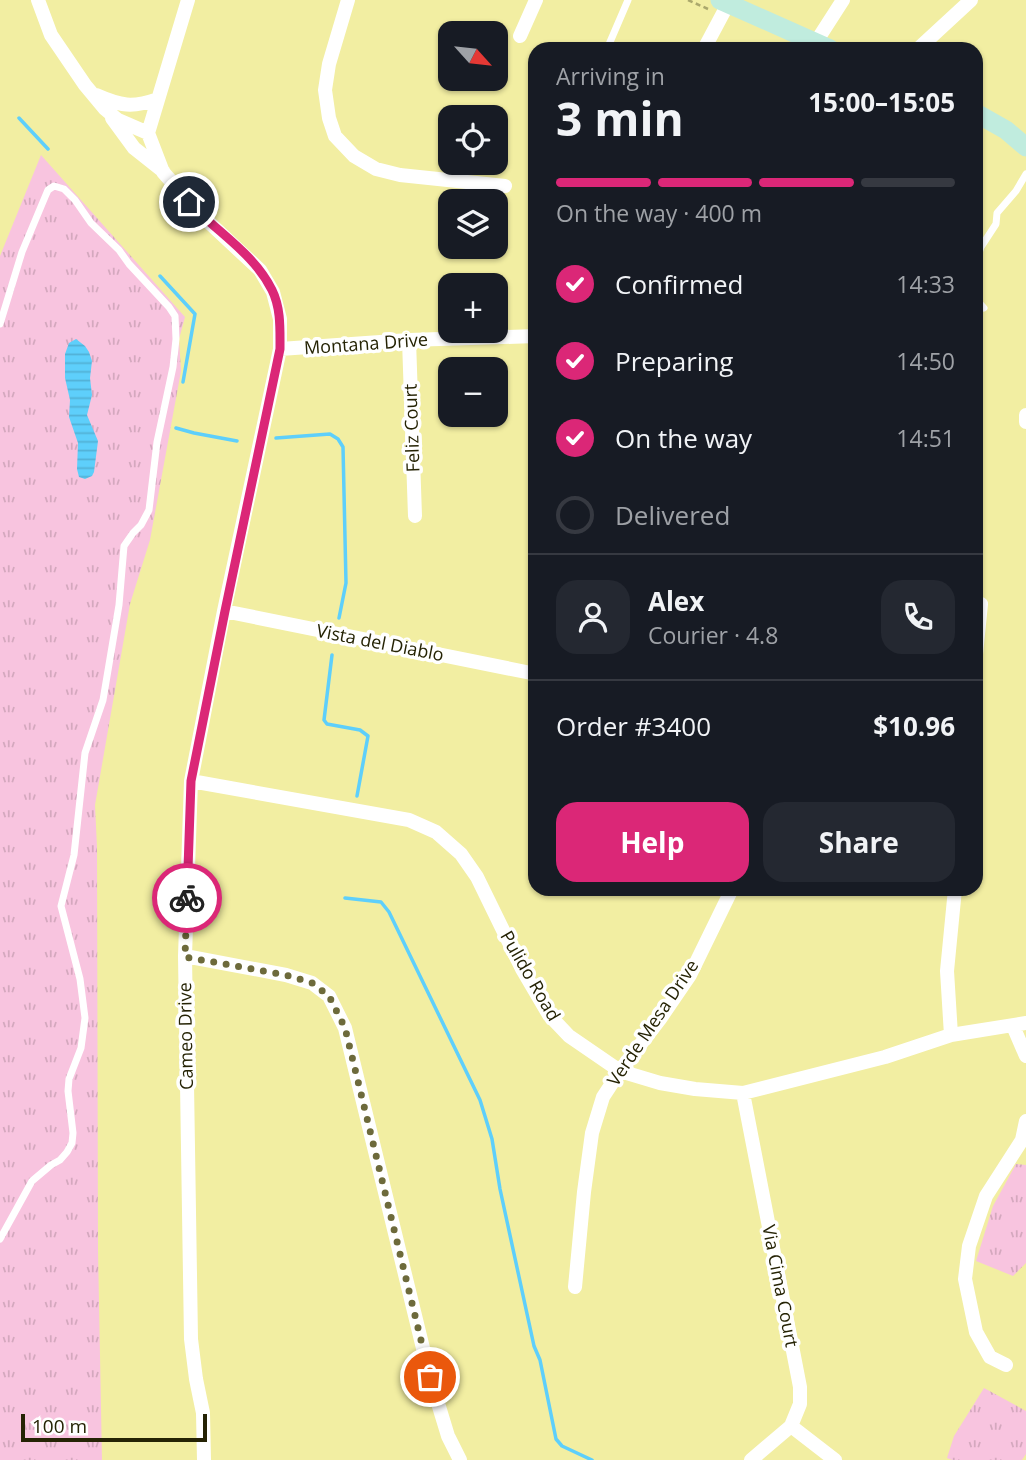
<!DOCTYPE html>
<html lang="en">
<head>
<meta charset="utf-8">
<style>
	body { margin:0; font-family:"Open Sans",sans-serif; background:#242831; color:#f1f3f6; height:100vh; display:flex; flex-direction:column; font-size:26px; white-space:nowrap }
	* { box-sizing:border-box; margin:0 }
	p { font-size:23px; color:#9ea1a6 }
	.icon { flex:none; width:38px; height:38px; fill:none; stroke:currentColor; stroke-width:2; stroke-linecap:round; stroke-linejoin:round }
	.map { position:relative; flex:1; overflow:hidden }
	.panel { position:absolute; left:528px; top:42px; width:455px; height:854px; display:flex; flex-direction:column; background:#171b24; border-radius:21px; box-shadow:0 2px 5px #0004 }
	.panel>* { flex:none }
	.needle { width:46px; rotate:117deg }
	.controls { position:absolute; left:438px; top:21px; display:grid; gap:14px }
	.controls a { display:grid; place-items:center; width:70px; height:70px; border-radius:14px; background:#171b24; box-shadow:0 2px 5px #0004; font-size:35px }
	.scale { position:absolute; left:21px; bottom:18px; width:186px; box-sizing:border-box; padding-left:7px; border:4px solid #252304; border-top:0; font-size:19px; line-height:24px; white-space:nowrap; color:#252304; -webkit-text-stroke:5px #fff; paint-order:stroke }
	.pin { position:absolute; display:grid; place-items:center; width:60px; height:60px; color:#fff; margin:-30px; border:4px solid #fff; border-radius:50%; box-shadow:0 2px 7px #0007 }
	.courier { position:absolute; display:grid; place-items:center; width:70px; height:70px; margin:-35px; border:5px solid #db2777; border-radius:50%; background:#fff; color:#222; box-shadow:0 2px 9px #0007 }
	.summary em { font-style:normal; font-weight:700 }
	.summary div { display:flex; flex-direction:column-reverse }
	.summary { display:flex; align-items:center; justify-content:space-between; height:119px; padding:0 28px }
	h1 { font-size:46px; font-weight:700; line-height:52px }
	.bar { display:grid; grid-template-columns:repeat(4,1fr); gap:10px 7px; align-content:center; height:84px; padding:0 28px }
	.bar i { height:9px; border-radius:5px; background:#363941 }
	.bar .current { background:#db2777 }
	.bar p { grid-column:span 4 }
	.line { display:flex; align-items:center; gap:18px; padding:0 28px; border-top:2px solid #363941 }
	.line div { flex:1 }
	.round { display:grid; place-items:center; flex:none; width:74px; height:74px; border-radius:21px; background:#242831 }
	ol { padding:0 28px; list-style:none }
	li { display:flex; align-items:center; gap:21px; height:77px }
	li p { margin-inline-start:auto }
	li .icon { padding:7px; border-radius:50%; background:#db2777; color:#fff; stroke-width:4 }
	li:last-child { color:#9ea1a6 }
	li i { width:38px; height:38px; border:4px solid #363941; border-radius:50% }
	.cta { display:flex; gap:14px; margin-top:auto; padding:14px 28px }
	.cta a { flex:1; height:80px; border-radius:21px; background:#db2777; color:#fff; font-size:28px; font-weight:700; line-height:80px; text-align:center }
	.cta a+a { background:#242831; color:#f1f3f6 }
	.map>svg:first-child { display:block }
	.grass { fill:url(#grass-tufts) }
	.water { fill:url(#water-rules) }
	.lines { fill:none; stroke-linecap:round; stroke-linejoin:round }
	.stream { stroke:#5ecffb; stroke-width:3.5 }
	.path { stroke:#aba86c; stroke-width:2.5; stroke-dasharray:5 3.5; stroke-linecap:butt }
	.lane { stroke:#fff; stroke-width:7 }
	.street { stroke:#fff; stroke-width:14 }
	.secondary { stroke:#c0ecde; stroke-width:19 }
	.done { stroke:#6d6a3b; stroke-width:7; stroke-dasharray:0 12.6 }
	.route { stroke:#db2777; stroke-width:9 }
	.labels { text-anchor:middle; stroke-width:7; stroke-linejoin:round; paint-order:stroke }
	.street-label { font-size:18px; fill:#252304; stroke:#fff }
</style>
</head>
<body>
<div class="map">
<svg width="1026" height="1460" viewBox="0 0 1026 1460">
	<defs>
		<pattern id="grass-tufts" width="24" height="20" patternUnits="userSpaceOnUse" patternTransform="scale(1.75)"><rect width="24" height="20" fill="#f8c4df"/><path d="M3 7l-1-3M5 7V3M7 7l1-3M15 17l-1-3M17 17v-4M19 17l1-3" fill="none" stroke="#d4a8be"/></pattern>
		<pattern id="water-rules" width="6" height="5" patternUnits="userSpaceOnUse" patternTransform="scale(1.75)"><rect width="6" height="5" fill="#5ecffb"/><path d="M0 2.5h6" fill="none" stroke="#52b1d6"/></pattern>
	</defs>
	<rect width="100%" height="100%" fill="#f2eea2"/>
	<path class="grass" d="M41,155L185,317L179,339L181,371L150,540L130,604L95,805L97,847L98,1250L102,1460H0V256Z
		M1016,1164L1026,1165V1263L1013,1276L976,1261L993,1206Z
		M984,1388L1026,1411V1454L1022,1460H952L947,1458L954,1436Z"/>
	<path class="water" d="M76,339L85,346L89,352L92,361L90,378L92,395L87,415L98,441L94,472L92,476L85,479L79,477L77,469L78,443L69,417L70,400L65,378V354L69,343Z"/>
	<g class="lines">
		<path class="stream" d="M19,118L48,149
			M160,276L195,314L183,382
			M176,428L194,433L237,441
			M276,438L330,434L338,439L343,447L346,583L339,618
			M332,655L324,720L327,724L360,730L368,736L357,796
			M345,898L381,902L389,912L480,1100L492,1139L500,1189L534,1346L540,1360L556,1439L562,1446L592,1460"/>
		<path class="path" d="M688,0L708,9"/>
		<path class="lane" d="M607,49L628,0
			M976,262L981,247L996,224L997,213L1016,191L1026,174
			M976,299L984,308
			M0,324L22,252L45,197L48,190L54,186L64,189L75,200L91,223L119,250L129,264L169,307L175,316L176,339L173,367L157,442L149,510L141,525L133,533L124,546L119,605L103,700L85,753L74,855L61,906L80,979L85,1018L81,1048L69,1079L68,1091L73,1133L72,1143L67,1152L60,1160L51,1165L32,1181L0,1239"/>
		<path class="street" d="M38,0L51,35L85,85L105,109L118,120L148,133
			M188,0L148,133L163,172L200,214L260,270L273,292L280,319V349L224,611L191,781L185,956L191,1339L196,1379L203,1413L204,1460
			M348,0L329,64L325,90L329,118L335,136L354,156L376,169L400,175L505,186
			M520,36L536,0
			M816,42L843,0
			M704,49L728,4
			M918,49L971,0
			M96,95C121,106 132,108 158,99
			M112,118L134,148L163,171
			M409,340L415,516
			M280,349L409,340L536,336
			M1026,415V422
			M224,611L536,674
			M976,654L981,604
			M191,781L409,820L436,832L461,854L477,877L522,969L549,1015L569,1036L620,1071L660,1083L695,1089L743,1093L885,1057L951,1035L1026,1023
			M185,956L286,975L312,983L329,996L345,1028L430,1377L448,1436L460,1460
			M1013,1026L1026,1056
			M951,1035L947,971L955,889
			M743,1093L800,1387V1404L791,1426L751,1460
			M575,1287L584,1192L592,1133L603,1097L620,1071L660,1019L690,975L732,889
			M1006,1365L990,1357L976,1332L965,1279L969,1246L986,1196L1022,1140L1026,1121
			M791,1426L835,1460"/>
		<path class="secondary" d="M720,0L830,49
			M976,113L1006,130L1026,147"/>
	</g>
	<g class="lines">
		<path class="done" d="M187,898L185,957L286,975L312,983L329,996L345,1028L430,1377"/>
		<path class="route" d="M187,898L191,781L225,611L280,349C280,329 281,308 272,290C254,253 215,231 189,202"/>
	</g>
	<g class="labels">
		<g class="street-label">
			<text transform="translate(366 344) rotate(-4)" y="6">Montana Drive</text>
			<text transform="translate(412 428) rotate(-92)" y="6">Feliz Court</text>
			<text transform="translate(380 643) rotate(11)" y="6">Vista del Diablo</text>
			<text transform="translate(530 976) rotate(60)" y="6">Pulido Road</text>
			<text transform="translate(653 1023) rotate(-56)" y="6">Verde Mesa Drive</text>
			<text transform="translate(186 1036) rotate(-91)" y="6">Cameo Drive</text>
			<text transform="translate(780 1286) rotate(79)" y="6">Via Cima Court</text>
		</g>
	</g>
</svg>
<div class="controls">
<a><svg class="needle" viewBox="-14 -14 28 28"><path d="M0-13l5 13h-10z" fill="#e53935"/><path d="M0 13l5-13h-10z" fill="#9ea1a6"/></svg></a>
<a><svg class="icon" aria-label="locate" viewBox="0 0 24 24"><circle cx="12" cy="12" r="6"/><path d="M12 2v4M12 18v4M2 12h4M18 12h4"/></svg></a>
<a><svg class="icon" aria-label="layers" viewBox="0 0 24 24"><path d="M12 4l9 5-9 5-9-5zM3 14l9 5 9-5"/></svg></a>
<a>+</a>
<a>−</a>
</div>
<div class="scale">100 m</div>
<div class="pin" style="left:430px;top:1377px;background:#ea580c"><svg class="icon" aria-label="bag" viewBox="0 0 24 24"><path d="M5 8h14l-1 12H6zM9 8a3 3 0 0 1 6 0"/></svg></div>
<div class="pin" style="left:189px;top:202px;background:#1f2937"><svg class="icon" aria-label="home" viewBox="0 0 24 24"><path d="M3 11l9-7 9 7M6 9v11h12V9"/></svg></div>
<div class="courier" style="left:187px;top:898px"><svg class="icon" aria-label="bike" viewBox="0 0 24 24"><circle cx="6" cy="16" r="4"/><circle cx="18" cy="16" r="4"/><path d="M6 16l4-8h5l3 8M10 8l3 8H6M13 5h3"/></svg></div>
<section class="panel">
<div class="summary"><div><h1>3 min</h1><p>Arriving in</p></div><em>15:00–15:05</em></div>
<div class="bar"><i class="current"></i><i class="current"></i><i class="current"></i><i></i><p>On the way · 400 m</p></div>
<ol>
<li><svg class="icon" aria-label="check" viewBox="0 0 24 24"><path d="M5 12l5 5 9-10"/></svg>Confirmed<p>14:33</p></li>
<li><svg class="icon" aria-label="check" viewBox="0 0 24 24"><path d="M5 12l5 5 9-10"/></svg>Preparing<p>14:50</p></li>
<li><svg class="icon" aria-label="check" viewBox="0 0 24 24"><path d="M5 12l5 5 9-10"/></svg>On the way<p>14:51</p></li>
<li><i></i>Delivered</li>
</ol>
<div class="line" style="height:126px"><a class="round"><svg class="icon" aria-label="person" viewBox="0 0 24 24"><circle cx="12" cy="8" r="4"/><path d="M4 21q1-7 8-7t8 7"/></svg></a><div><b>Alex</b><p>Courier · 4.8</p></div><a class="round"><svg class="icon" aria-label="phone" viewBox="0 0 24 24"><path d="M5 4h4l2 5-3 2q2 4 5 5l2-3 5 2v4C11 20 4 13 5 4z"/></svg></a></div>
<div class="line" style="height:91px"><div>Order #3400</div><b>$10.96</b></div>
<div class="cta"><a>Help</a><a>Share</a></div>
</section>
</div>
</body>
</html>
